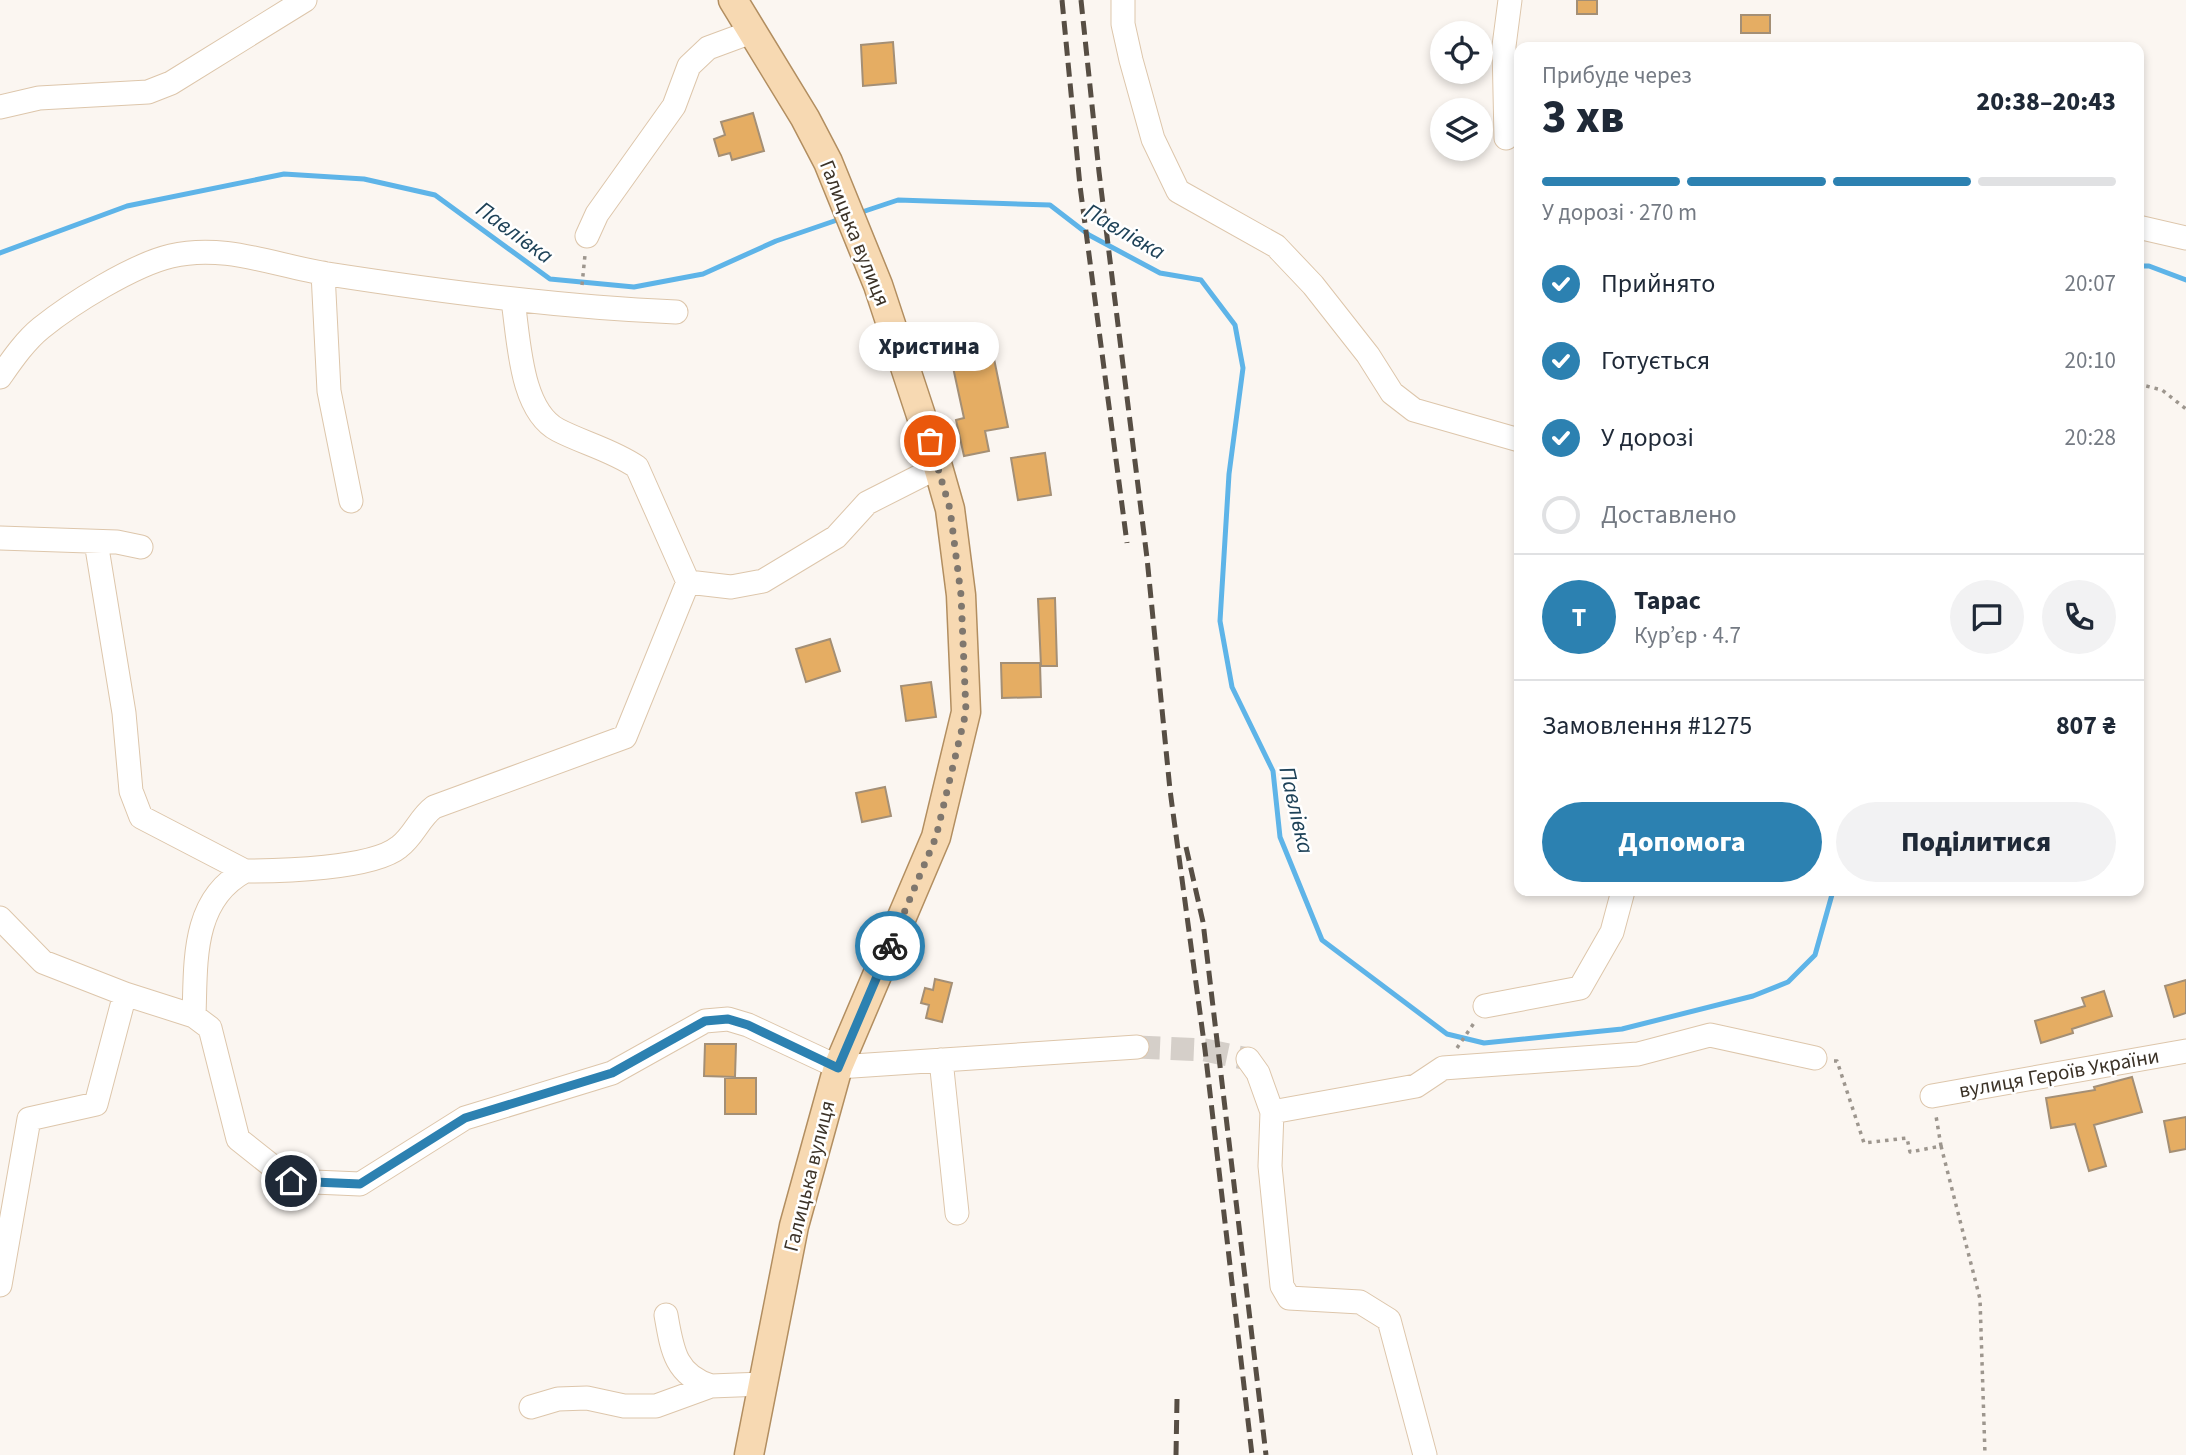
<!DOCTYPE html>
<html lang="uk">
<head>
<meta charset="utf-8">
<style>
	body { margin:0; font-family:"Source Sans 3",sans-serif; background:#f2f2f3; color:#1f2937; height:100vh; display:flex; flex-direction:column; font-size:26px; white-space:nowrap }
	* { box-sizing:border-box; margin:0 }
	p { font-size:23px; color:#747a83 }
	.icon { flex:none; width:38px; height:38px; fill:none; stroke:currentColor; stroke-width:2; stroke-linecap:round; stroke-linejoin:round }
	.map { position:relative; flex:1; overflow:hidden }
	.drawer { position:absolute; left:1514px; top:42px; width:630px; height:854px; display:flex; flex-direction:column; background:#fff; border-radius:14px; box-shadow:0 4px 10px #0003 }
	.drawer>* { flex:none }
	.fabs { position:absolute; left:1430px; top:21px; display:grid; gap:14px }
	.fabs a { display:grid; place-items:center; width:63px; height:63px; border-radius:50%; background:#fff; box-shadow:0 4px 10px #0003; font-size:35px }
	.pin { position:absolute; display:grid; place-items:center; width:60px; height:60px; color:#fff; margin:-30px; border:4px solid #fff; border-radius:50%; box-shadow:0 2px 7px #0007 }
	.courier { position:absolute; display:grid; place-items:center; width:70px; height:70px; margin:-35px; border:5px solid #2c81b1; border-radius:50%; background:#fff; color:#222; box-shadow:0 2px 9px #0007 }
	.bubble { position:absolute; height:49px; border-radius:24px; background:#fff; box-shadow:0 4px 10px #0003; font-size:23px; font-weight:800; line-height:49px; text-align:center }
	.headline em { font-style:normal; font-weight:800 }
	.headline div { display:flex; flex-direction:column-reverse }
	.headline { display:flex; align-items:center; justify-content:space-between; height:119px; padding:0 28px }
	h1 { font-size:46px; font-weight:800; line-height:52px }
	.bar { display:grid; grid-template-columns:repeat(4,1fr); gap:10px 7px; align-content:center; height:84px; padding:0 28px }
	.bar i { height:9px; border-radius:5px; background:#e0e1e3 }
	.bar .on { background:#2c81b1 }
	.bar p { grid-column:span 4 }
	.line { display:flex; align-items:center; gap:18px; padding:0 28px; border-top:2px solid #e0e1e3 }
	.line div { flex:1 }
	.round { display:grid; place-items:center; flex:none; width:74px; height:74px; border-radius:37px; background:#f2f2f3 }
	ol { padding:0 28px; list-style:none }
	li { display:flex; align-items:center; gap:21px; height:77px }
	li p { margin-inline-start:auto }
	li .icon { padding:7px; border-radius:50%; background:#2c81b1; color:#fff; stroke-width:4 }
	li:last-child { color:#747a83 }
	li i { width:38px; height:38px; border:4px solid #e0e1e3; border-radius:50% }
	.button { display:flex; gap:14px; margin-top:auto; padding:14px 28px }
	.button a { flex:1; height:80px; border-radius:42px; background:#2c81b1; color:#fff; font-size:28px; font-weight:800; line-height:80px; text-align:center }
	.button a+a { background:#f2f2f3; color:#1f2937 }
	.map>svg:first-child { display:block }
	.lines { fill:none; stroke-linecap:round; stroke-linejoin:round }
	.stream { stroke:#5eb4e8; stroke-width:5 }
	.building { fill:#e5ad63; stroke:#a48f75; stroke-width:2 }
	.minor-tunnel { stroke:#d5cfc9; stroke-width:23; stroke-dasharray:23 11; stroke-linecap:butt }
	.minor-casing { stroke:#ddc6ab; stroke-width:25 }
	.major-casing { stroke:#b28e60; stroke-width:31 }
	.path { stroke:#9d968e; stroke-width:3.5; stroke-dasharray:3.5 5; stroke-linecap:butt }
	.minor { stroke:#fff; stroke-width:23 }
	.major { stroke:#f7d9b2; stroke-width:28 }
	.rail { stroke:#574e44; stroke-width:5; stroke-dasharray:14 7; stroke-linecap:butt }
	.done { stroke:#7f776e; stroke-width:7; stroke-dasharray:0 12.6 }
	.route { stroke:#2c81b1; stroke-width:9 }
	.labels { text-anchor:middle; stroke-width:5; stroke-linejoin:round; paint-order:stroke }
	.street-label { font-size:21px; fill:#3c3328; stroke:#fff }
	.water-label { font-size:23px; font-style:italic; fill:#1e4258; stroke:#fff }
</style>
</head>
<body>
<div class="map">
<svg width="2186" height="1455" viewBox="0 0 2186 1455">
	<rect width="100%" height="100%" fill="#fbf6f1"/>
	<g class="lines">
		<path class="stream" d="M859,213L898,200L1050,205L1089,235L1160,273L1201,280L1235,325L1243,368L1229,474L1220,621L1232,687L1273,771L1280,837L1322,940L1447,1034L1484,1043L1622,1029L1753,996L1788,982L1815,955L1833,891
			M0,253L127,206L284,174L364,179L435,195L550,279L634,287L703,274L776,241L843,218
			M2138,266H2149L2186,280"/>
	</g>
	<path class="building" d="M1577,0H1597V14H1577Z
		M1741,15H1770V33H1741Z
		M893,42L896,83L863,86L861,45Z
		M753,113L764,151L732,160L730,153L719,156L714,139L725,135L721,122Z
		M992,349L1008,427L985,431L989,451L964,456L956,420L964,418L951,358Z
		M1045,453L1051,495L1018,500L1011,458Z
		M1055,598L1057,666H1041L1038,599Z
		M830,639L840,671L806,682L796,649Z
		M1001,663H1040L1041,697L1002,698Z
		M931,682L936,717L906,721L901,686Z
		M885,787L891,816L862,822L856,793Z
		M935,979L952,983L942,1022L926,1018L929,1005L921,1003L925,988L933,990Z
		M2186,980V1013L2174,1017L2165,986Z
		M2104,991L2112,1016L2072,1029L2073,1033L2041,1043L2035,1021L2085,1006L2082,998Z
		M705,1044H736L735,1077L704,1076Z
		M2132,1077L2142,1112L2094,1125L2106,1166L2089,1171L2075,1124L2051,1128L2046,1098L2095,1090L2094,1087Z
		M725,1078H756V1114H725Z
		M2186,1117V1149L2170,1152L2164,1121Z"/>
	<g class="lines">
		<path class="minor-tunnel" d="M1137,1047L1205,1050L1248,1059"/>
		<g class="minor-casing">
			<path id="minor" d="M1123,0V24L1131,60L1153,139L1178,191L1276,246L1313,285L1368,355L1392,393L1414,410L1519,440
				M0,107L39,98L148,92L171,83L305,0
				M1506,138L1504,46L1510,0
				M2138,227L2186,238
				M587,236L597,214L674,106L689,66L708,48L754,31
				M323,273L329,391L351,501
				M513,301C519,339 520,410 558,430C583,443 612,450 637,467L688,582L731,587L763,581L836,537L867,503L938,467
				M0,377C12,360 25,341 41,328C72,303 133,265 171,256C225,243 275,266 328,274C444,292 559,307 676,312
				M0,538L117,542L141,547
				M96,542L124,713L131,791L141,817L245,871
				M0,918L43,962L125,994L194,1016L210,1028L238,1139L291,1181L360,1184L465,1118L612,1073L705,1021L728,1019L748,1025L838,1067L1137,1047
				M1485,1006L1580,988L1612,932L1623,891
				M194,1016C196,963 191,900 245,871C280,871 372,869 399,847C414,836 419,818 434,807L625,737L688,582
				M1248,1059L1258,1073L1272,1112
				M941,1060L957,1213
				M1932,1096L2186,1051
				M0,1285L29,1119L96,1104L125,994
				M666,1315C672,1349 675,1375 711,1386
				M531,1407L558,1399L587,1398L624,1406H656L711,1386L763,1384
				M1425,1455L1389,1320L1360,1302L1289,1298L1282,1286L1270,1166L1272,1112L1416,1086L1443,1068L1638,1054L1710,1035L1815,1058"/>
		</g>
		<g class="major-casing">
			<path id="major" d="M733,0L805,118L828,162L878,285L938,467L950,509L961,595L966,712L936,837L838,1067L794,1226L749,1455"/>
		</g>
		<path class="path" d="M582,285L585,255
			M2138,384L2162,390L2186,409
			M1457,1048L1474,1023
			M1834,1061H1837L1864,1143L1907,1138L1910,1152L1941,1146L1936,1116
			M1941,1146L1980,1299L1985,1455"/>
		<use href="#minor" class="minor"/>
		<use href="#major" class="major"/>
		<path class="rail" d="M1062,0L1080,186L1127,543
			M1081,0L1099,172L1147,558L1170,790L1205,1050L1252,1455
			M1186,847L1203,922L1266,1455
			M1176,1455L1177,1399"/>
	</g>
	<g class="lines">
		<path class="done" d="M890,946L936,837L966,712L961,595L950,509L930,441"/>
		<path class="route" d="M291,1181L360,1184L465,1118L612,1073L705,1021L728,1019L748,1025L838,1068L890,946"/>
	</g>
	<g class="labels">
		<g class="street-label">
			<text transform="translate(855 233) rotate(68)" y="7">Галицька вулиця</text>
			<text transform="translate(2059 1073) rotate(-10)" y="7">вулиця Героїв України</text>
			<text transform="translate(809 1176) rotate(-76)" y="7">Галицька вулиця</text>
		</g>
		<g class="water-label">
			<text transform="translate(1125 231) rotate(30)" y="8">Павлівка</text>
			<text transform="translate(515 232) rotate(36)" y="8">Павлівка</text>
			<text transform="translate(1297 810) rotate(77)" y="8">Павлівка</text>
		</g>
	</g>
</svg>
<div class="fabs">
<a><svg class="icon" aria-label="locate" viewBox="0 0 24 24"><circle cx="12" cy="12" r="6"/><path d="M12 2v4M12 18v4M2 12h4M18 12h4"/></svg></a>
<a><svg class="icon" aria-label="layers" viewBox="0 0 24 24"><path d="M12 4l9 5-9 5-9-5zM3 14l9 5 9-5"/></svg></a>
</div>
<div class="pin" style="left:930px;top:441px;background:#ea580c"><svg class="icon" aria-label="bag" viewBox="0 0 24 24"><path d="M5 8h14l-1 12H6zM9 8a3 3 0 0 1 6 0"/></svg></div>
<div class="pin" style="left:291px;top:1181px;background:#1f2937"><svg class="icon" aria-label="home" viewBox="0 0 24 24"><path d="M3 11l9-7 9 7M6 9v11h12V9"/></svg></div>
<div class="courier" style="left:890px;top:946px"><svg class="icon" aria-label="bike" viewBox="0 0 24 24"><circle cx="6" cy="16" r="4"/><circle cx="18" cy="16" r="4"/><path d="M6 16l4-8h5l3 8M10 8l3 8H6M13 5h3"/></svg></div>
<div class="bubble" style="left:859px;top:322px;width:140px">Христина</div>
<section class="drawer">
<div class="headline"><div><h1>3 хв</h1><p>Прибуде через</p></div><em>20:38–20:43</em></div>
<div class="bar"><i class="on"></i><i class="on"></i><i class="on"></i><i></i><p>У дорозі · 270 m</p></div>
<ol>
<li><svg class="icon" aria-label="check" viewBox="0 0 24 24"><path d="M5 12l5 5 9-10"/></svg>Прийнято<p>20:07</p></li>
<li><svg class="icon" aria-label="check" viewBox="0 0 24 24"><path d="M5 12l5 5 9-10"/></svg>Готується<p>20:10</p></li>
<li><svg class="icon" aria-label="check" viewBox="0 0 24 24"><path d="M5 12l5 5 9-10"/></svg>У дорозі<p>20:28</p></li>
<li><i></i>Доставлено</li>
</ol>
<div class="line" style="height:126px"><b class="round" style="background:#2c81b1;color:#fff">Т</b><div><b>Тарас</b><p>Кур’єр · 4.7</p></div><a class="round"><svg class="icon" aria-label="chat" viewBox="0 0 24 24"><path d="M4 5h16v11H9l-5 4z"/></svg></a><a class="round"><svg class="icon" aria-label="phone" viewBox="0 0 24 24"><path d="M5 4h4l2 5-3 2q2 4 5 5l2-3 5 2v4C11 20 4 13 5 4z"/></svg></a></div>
<div class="line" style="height:91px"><div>Замовлення #1275</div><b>807 ₴</b></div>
<div class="button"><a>Допомога</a><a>Поділитися</a></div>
</section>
</div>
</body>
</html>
